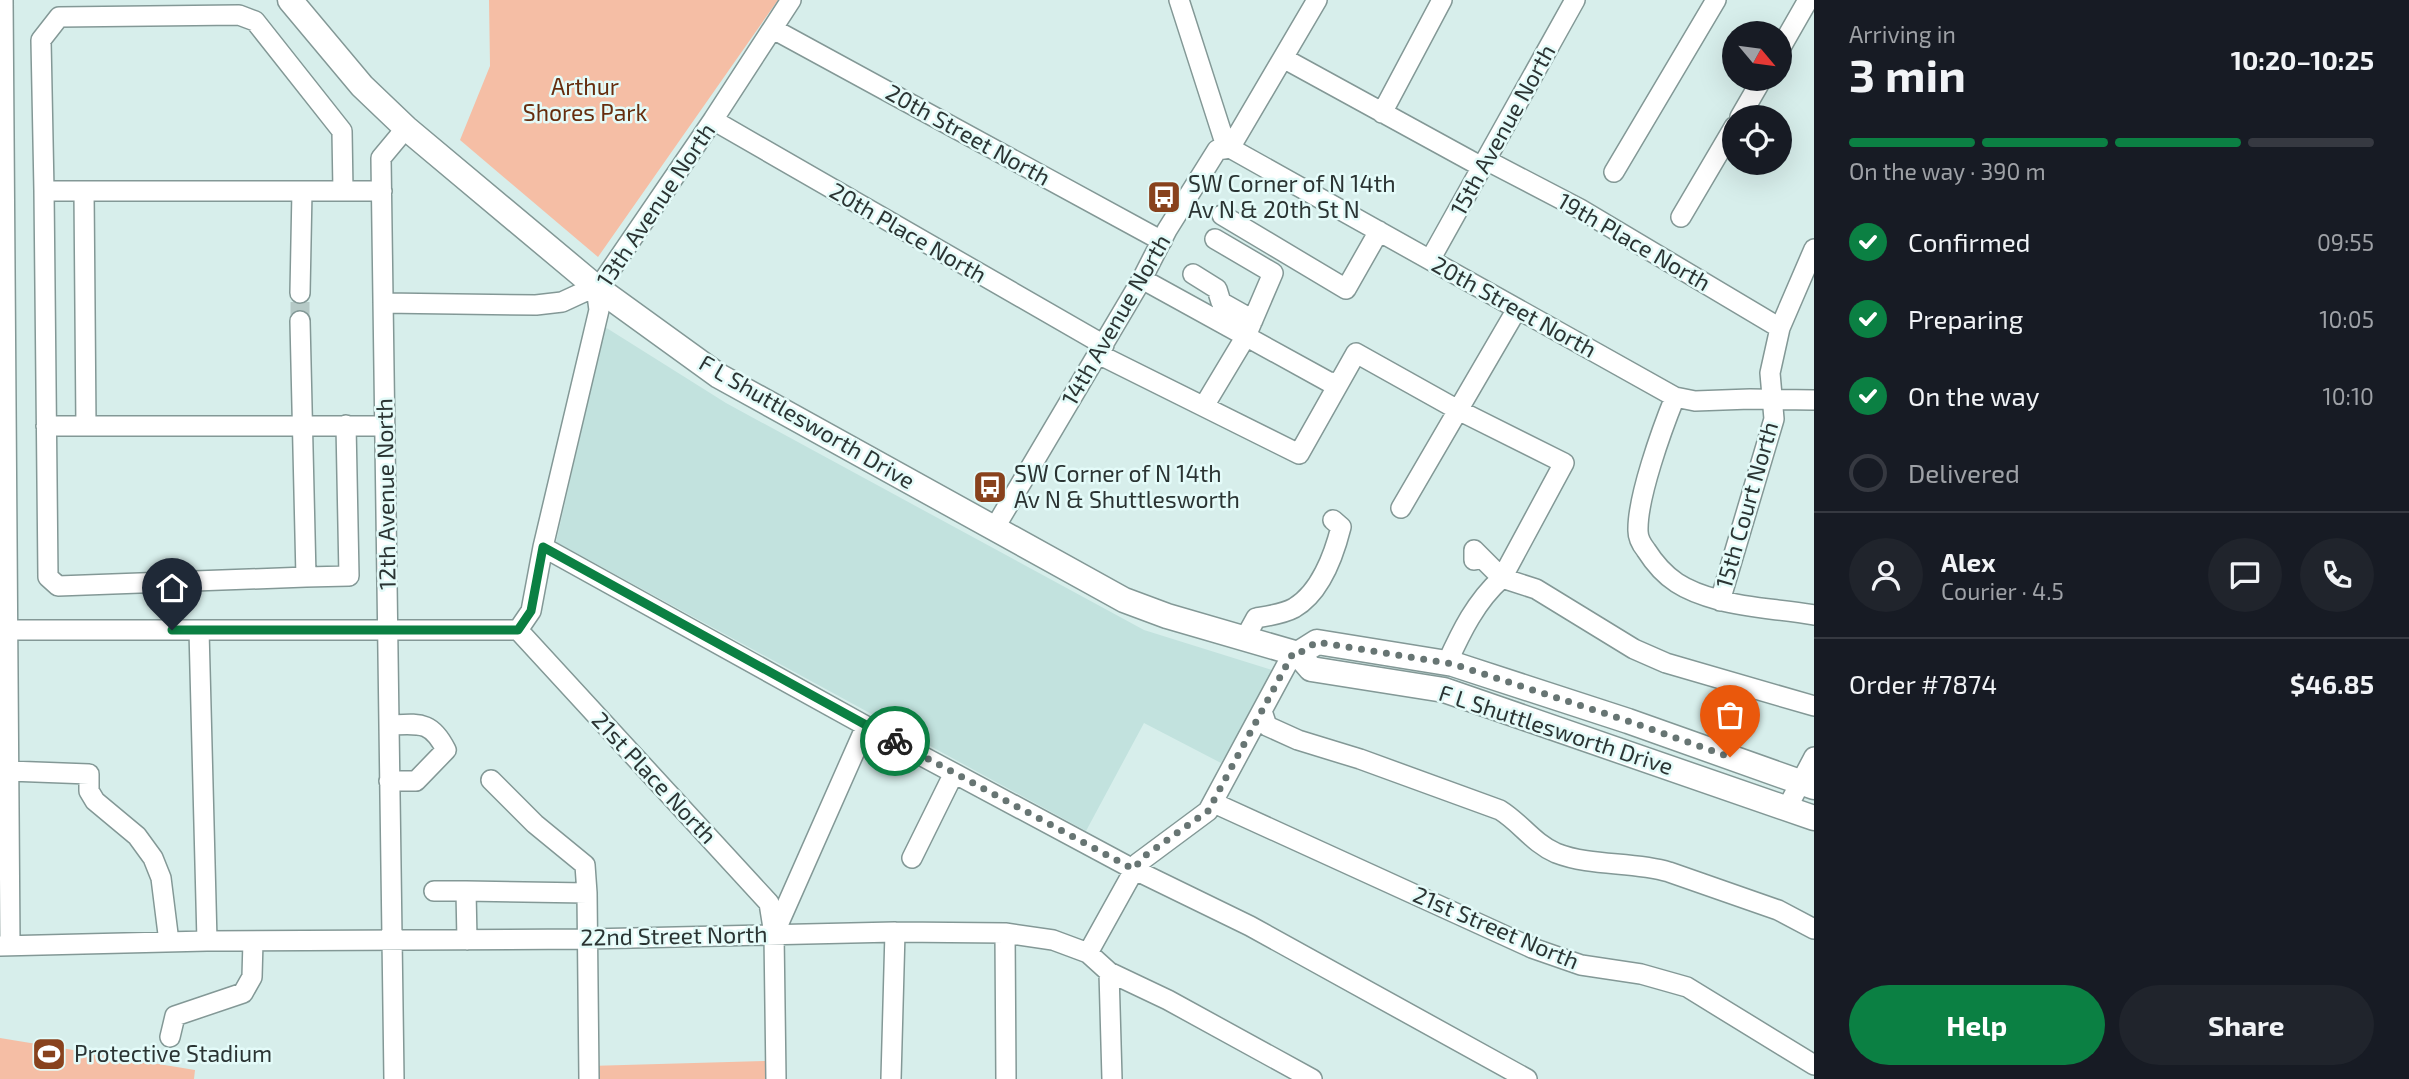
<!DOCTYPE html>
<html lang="en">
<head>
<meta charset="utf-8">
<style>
	body { margin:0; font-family:"Exo 2",sans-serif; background:#20242c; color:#f1f3f6; height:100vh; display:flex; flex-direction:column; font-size:26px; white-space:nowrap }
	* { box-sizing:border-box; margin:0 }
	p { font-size:23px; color:#9ea1a6 }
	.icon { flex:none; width:38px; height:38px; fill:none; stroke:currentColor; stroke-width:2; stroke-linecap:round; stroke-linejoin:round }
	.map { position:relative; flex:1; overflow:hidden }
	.details { display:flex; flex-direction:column; background:#171b24; width:595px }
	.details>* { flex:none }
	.needle { width:46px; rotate:119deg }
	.controls { position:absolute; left:1722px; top:21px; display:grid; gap:14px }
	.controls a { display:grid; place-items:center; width:70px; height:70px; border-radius:50%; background:#171b24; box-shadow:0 7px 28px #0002; font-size:35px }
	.pin { position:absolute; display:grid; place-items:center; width:60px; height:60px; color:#fff; margin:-72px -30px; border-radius:50% 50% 50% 0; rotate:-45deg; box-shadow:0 0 7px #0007 }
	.pin .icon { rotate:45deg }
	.courier { position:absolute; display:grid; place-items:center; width:70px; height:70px; margin:-35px; border:5px solid #0b8043; border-radius:50%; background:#fff; color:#222; box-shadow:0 2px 9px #0007 }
	.headline em { font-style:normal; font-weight:700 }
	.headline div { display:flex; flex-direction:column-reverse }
	.headline { display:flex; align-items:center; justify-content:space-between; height:119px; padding:0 35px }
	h1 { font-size:46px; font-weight:700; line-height:52px }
	.bar { display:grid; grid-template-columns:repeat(4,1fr); gap:10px 7px; align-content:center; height:84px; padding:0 35px }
	.bar i { height:9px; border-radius:5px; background:#363941 }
	.bar .current { background:#0b8043 }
	.bar p { grid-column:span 4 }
	.line { display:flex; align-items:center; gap:18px; padding:0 35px; border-top:2px solid #363941 }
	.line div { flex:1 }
	.round { display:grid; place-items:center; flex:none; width:74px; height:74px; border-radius:37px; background:#20242c }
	ol { padding:0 35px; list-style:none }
	li { display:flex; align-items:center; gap:21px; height:77px }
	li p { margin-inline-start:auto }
	li .icon { padding:7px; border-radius:50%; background:#0b8043; color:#fff; stroke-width:4 }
	li:last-child { color:#9ea1a6 }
	li i { width:38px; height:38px; border:4px solid #363941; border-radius:50% }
	.cta { display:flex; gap:14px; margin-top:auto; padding:14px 35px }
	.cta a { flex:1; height:80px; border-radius:42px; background:#0b8043; color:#fff; font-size:28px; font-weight:700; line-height:80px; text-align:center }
	.cta a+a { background:#20242c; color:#f1f3f6 }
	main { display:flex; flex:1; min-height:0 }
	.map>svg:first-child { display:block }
	.built { fill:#c2e2de }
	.green { fill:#f5bea5 }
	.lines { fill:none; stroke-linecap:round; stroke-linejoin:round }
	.minor-tunnel { stroke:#b5c9c6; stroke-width:19; stroke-dasharray:19 10; stroke-linecap:butt }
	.minor-casing { stroke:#839896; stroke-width:22 }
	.major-casing { stroke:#839896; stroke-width:27 }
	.minor { stroke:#fff; stroke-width:19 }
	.major { stroke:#fff; stroke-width:24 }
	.done { stroke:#677573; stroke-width:7; stroke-dasharray:0 12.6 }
	.route { stroke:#0b8043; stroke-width:9 }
	.labels { text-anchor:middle; stroke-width:5; stroke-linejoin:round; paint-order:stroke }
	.park-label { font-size:23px; fill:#662d0e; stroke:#e4fbf9 }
	.street-label { font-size:23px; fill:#2b3433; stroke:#e4fbf9 }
	.poi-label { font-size:23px; fill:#2b3433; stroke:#e4fbf9; text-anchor:start }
</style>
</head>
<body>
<main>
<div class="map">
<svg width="1814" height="1079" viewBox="0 0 1814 1079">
	<rect width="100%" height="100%" fill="#d7eeeb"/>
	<path class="built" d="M605,327L726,403L1144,630L1275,671L1221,763L1144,723L1086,831L556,542Z"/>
	<path class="green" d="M489,0H778L598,257L460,140L490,66Z
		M0,1038L195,1070L194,1079H0Z
		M765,1061V1079H589V1066Z"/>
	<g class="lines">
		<path class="minor-tunnel" d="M300,321V293"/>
		<g class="minor-casing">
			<path id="minor" d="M3,0L10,945
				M1179,0L1224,140L1230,148L1675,397L1695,401L1750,399L1814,400
				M773,29L1162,241
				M1780,49L1808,0
				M1283,58L1482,167
				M1382,113L1442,0
				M1740,117L1762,79
				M713,120L1104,345
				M1230,148L1317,0
				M1486,160L1580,209L1780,328
				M1614,172L1716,0
				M44,191L41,40L59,17L239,15L255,21L342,131L343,191
				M84,191L86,426
				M1222,215L1346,289L1379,231
				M1681,217L1734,127
				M1430,260L1575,0
				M1193,274L1217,289L1221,302L1253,320
				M1142,279L1329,382L1339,383
				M300,293L302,191
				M383,303L536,305L562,302L601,284L713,120L791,0
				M300,321L306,577L58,586L48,577L44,191H382
				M1098,354L1299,454L1356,353L1458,410L1564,463L1502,578C1476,601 1461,632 1447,663
				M1675,397C1662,429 1637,498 1638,531C1638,537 1642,545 1646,550C1665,580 1685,591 1719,600C1750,609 1782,609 1814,615
				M1204,406L1246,336L1273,273L1215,239
				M46,426H385
				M1401,508L1517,309
				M994,529L1142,279L1167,230L1217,150L1230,148
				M543,547L866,726L1133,869L1250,926L1527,1079
				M1474,560V550L1502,578L1536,589L1634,649L1666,663L1814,706
				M306,577L349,576L346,425
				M1720,601L1774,419L1770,373L1780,328L1814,249
				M8,630H518
				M199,630L207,941
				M518,630L769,903L774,934
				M518,630L531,611L543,547L599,310L596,287
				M1245,638L1256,618C1268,616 1283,614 1294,608C1320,593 1334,555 1341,527L1333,520
				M1262,711L1267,726L1298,740L1360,759L1500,810C1521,823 1533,843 1556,853C1592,867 1632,861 1669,872L1778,910L1814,929
				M389,725C419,724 431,720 446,750L416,781H389
				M9,771L89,774V791L95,801L137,836L153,858L161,878L169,942
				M1214,803L1532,948L1581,965L1641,974L1687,987L1814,1065
				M1787,808L1814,757
				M912,858L954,773
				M434,891H466L467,940
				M466,891L587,893L585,865L535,824L491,780
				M587,893L589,1079
				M1005,933L1006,1079
				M0,946L207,941L588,939L895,932L1005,933L1053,940L1088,953L1109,972L1168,1000L1312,1079
				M1088,953L1138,863L1208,811L1293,653
				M1109,972L1112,1079
				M170,1037L175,1016L243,993L252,977L253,941
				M394,1079L381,158L406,128
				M776,1079L774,934L866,726
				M891,1079L895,932"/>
		</g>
		<g class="major-casing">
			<path id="major" d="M290,0L362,86L406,128L596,287L719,376L1124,600L1167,616L1298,654L1311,669L1444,690L1814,818
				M1298,654L1317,642L1453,664L1628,721L1814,787"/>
		</g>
		<use href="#minor" class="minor"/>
		<use href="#major" class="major"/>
	</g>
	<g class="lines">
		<path class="done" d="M895,741L1133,869L1146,855L1208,811L1293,653L1298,654L1317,642L1453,664L1628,721L1730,757"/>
		<path class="route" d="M172,630H518L531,611L543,547L895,741"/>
	</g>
	<defs>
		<g id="bus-square" transform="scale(1.75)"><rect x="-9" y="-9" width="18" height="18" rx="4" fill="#88421d" stroke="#e4fbf9"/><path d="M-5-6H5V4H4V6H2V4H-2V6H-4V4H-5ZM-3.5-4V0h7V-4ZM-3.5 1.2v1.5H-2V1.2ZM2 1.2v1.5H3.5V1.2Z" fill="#fff"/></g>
		<g id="stadium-square" transform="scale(1.75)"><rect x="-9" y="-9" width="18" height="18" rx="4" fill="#88421d" stroke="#e4fbf9"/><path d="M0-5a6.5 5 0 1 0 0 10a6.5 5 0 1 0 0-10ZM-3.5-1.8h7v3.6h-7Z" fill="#fff"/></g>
	</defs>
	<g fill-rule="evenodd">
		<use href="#bus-square" x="1164" y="197"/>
		<use href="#bus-square" x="990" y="487"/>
		<use href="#stadium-square" x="49" y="1054"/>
	</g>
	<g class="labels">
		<g class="park-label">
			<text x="585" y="95">Arthur<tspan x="585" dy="26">Shores Park</tspan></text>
		</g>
		<g class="street-label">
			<text transform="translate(1503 130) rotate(-61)" y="8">15th Avenue North</text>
			<text transform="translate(968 135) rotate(29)" y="8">20th Street North</text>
			<text transform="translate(656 205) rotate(-56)" y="8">13th Avenue North</text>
			<text transform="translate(908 233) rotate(30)" y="8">20th Place North</text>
			<text transform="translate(1634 242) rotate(30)" y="8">19th Place North</text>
			<text transform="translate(1514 307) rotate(29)" y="8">20th Street North</text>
			<text transform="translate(1116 320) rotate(-60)" y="8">14th Avenue North</text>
			<text transform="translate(807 422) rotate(30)" y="8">F L Shuttlesworth Drive</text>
			<text transform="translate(386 494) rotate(-91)" y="8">12th Avenue North</text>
			<text transform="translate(1747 505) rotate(-74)" y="8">15th Court North</text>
			<text transform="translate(1556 730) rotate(18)" y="8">F L Shuttlesworth Drive</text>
			<text transform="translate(654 778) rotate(47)" y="8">21st Place North</text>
			<text transform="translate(1496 928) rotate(23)" y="8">21st Street North</text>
			<text transform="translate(674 936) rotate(-1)" y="8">22nd Street North</text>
		</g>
		<g class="poi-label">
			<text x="1188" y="192">SW Corner of N 14th<tspan x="1188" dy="26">Av N &amp; 20th St N</tspan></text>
			<text x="1014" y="482">SW Corner of N 14th<tspan x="1014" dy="26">Av N &amp; Shuttlesworth</tspan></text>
			<text x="74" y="1062">Protective Stadium</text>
		</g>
	</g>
</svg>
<div class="controls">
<a><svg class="needle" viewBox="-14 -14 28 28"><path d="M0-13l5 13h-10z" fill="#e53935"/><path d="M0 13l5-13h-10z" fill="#9ea1a6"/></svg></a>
<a><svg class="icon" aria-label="locate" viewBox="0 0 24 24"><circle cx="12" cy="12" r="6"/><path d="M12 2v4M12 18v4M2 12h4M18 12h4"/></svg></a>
</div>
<div class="pin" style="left:1730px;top:757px;background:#ea580c"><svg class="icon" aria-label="bag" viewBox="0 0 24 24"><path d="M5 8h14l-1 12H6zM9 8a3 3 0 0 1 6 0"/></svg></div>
<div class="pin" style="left:172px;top:630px;background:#1f2937"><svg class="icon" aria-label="home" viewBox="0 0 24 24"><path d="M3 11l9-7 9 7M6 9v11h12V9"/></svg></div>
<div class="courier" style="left:895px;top:741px"><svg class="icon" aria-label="bike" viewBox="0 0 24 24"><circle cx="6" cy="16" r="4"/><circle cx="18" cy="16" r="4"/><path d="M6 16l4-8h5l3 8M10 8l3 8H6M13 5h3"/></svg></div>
</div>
<section class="details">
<div class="headline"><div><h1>3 min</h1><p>Arriving in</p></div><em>10:20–10:25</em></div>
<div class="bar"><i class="current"></i><i class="current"></i><i class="current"></i><i></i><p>On the way · 390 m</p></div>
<ol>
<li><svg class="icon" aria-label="check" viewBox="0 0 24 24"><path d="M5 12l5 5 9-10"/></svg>Confirmed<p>09:55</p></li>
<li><svg class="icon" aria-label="check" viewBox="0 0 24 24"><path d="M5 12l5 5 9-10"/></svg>Preparing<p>10:05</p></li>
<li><svg class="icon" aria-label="check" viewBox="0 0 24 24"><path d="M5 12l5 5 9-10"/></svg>On the way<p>10:10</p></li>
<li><i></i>Delivered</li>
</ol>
<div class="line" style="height:126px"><a class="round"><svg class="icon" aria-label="person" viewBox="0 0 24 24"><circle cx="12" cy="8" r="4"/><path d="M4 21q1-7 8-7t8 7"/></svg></a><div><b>Alex</b><p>Courier · 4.5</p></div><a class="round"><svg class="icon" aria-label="chat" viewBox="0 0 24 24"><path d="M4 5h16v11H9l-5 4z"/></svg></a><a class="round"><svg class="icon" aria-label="phone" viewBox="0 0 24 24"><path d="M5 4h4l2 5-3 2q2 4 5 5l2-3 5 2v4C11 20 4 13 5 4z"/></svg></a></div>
<div class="line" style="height:91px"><div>Order #7874</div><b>$46.85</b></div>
<div class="cta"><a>Help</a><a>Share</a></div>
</section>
</main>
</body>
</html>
